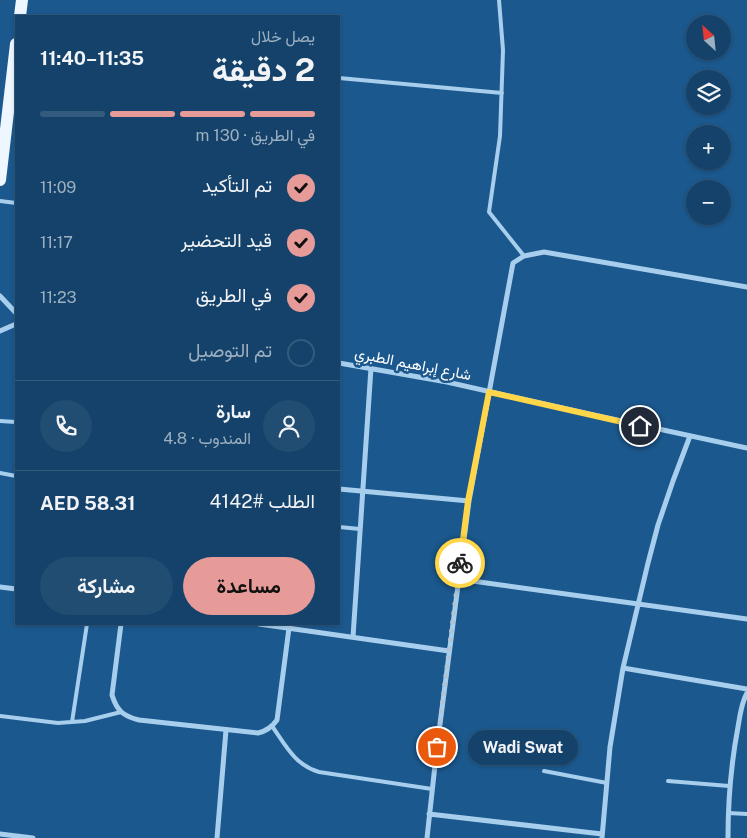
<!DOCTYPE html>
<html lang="ar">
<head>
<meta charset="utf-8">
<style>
	body { margin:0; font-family:"Public Sans",Vazirmatn,sans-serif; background:#214d72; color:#f1f3f6; direction:rtl; height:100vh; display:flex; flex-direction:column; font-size:19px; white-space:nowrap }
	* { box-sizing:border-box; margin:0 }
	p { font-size:16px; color:#9db0c1 }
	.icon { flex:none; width:28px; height:28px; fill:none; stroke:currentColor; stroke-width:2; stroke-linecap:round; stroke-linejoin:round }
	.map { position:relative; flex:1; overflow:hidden; direction:ltr }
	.drawer { position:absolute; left:15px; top:15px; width:325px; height:610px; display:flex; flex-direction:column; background:#14426a; border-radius:0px; box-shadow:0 1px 4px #0004,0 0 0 1px #335b7e; direction:rtl }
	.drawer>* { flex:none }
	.needle { width:32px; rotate:333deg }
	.tools { position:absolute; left:686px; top:15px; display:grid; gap:10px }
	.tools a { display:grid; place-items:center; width:45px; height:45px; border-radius:50%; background:#14426a; box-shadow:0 1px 4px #0004,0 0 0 1px #335b7e; font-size:25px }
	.pin { position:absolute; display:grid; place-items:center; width:42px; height:42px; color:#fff; margin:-21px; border:2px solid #fff; border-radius:50%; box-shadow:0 1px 5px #0007 }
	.courier { position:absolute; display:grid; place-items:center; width:50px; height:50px; margin:-25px; border:4px solid #ffd54a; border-radius:50%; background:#fff; color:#222; box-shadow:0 1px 6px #0007 }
	.bubble { position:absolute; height:35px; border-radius:18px; background:#14426a; box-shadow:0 1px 4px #0004,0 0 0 1px #335b7e; font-size:16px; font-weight:700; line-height:35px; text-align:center; direction:rtl }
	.head em { font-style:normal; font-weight:700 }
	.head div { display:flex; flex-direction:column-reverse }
	.head { display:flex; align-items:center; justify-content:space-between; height:85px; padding:0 25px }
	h1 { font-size:32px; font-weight:700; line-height:38px }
	.bar { display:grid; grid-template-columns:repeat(4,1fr); gap:8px 5px; align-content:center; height:60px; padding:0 25px }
	.bar i { height:6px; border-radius:4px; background:#335b7e }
	.bar .active { background:#e69b98 }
	.bar p { grid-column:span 4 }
	.line { display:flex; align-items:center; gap:12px; padding:0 25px; border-top:1px solid #335b7e }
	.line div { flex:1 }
	.round { display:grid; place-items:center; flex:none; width:52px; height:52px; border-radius:26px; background:#214d72 }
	ol { padding:0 25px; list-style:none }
	li { display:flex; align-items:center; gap:15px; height:55px }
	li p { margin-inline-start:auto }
	li .icon { padding:5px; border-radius:50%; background:#e69b98; color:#111; stroke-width:4 }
	li:last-child { color:#9db0c1 }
	li i { width:28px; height:28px; border:2px solid #335b7e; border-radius:50% }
	.primary-button { display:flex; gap:10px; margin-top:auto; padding:10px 25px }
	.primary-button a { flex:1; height:58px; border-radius:30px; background:#e69b98; color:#111; font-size:20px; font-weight:700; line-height:58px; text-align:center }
	.primary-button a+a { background:#214d72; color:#f1f3f6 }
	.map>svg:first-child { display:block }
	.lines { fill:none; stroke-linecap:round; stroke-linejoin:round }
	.service { stroke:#a7ceed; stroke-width:4 }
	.minor { stroke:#a7ceed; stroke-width:5 }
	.primary { stroke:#eef6ff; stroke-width:12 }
	.done { stroke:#afc5d7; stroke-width:5; stroke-dasharray:0 9 }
	.route { stroke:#ffd54a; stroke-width:6 }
	.labels { text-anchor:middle; stroke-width:5; stroke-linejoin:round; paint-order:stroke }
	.street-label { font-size:15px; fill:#fff; stroke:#1b588d }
</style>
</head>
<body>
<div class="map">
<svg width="747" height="838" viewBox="0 0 747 838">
	<rect width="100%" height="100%" fill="#1b588d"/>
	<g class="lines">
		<path class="service" d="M499,0L503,50L500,136L489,212L524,256
			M339,78L502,93
			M0,201L16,203
			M0,421L16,422
			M0,473L16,476
			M339,527L360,529
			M0,716L58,723L85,721L121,712
			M72,722L87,624
			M272,726C286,746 295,765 319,772L432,789
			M544,771L607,783
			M668,781L729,786
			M728,813L747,814"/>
		<path class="minor" d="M0,296L16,313
			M0,331L16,324
			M339,363L447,382L589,414L747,448
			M339,489L469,501
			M458,579L747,619
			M0,587L16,589
			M121,624L112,695C117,711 123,716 139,720L258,733C267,731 272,727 277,720L289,628
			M259,624L449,651
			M353,637L371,368
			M623,668L747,689
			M429,814L602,834
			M0,834L33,838
			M217,838L226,730
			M427,838L437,747L469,501L513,263L524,256L544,252L747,287
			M602,838L610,747L623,668L648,563L658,525L673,481L690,436
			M728,838C728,800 731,764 738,727C740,715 741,704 747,693"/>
		<path class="primary" d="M20,16L22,0
			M0,180L16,44"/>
	</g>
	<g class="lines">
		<path class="done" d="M437,747L460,563"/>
		<path class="route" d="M460,563L468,501L489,392L640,426"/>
	</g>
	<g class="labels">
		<g class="street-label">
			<text transform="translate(413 364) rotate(11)" y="5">شارع إبراهيم الطبري</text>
		</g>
	</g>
</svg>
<div class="tools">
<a><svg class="needle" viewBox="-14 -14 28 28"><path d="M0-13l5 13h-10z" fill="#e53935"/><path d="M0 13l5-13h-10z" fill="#9db0c1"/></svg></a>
<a><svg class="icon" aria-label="layers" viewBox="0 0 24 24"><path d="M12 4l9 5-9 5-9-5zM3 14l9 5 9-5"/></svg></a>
<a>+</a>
<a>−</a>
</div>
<div class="pin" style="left:437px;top:747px;background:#ea580c"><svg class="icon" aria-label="bag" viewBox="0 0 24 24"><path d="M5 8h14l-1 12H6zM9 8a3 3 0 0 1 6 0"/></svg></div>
<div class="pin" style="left:640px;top:426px;background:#1f2937"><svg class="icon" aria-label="home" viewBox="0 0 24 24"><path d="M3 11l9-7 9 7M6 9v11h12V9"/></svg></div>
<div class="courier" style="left:460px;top:563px"><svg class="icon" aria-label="bike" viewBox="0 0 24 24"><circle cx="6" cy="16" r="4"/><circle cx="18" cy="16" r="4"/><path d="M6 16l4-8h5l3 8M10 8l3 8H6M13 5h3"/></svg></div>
<div class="bubble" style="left:468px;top:730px;width:110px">Wadi Swat</div>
<section class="drawer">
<div class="head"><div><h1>2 دقيقة</h1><p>يصل خلال</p></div><em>11:35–11:40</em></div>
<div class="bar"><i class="active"></i><i class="active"></i><i class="active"></i><i></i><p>في الطريق · 130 m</p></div>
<ol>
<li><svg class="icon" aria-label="check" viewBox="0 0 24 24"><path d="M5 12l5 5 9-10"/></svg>تم التأكيد<p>11:09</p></li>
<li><svg class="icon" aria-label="check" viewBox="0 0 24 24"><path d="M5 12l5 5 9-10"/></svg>قيد التحضير<p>11:17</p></li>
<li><svg class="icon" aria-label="check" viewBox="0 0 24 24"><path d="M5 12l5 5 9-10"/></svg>في الطريق<p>11:23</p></li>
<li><i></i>تم التوصيل</li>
</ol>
<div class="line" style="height:90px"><a class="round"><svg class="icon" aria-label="person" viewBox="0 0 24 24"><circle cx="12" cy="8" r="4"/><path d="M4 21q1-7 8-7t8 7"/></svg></a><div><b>سارة</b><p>المندوب · 4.8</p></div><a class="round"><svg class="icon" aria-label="phone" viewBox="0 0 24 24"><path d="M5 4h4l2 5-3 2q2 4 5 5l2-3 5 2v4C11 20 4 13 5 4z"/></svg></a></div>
<div class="line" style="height:65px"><div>الطلب #4142</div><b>AED 58.31</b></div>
<div class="primary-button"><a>مساعدة</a><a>مشاركة</a></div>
</section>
</div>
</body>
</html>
